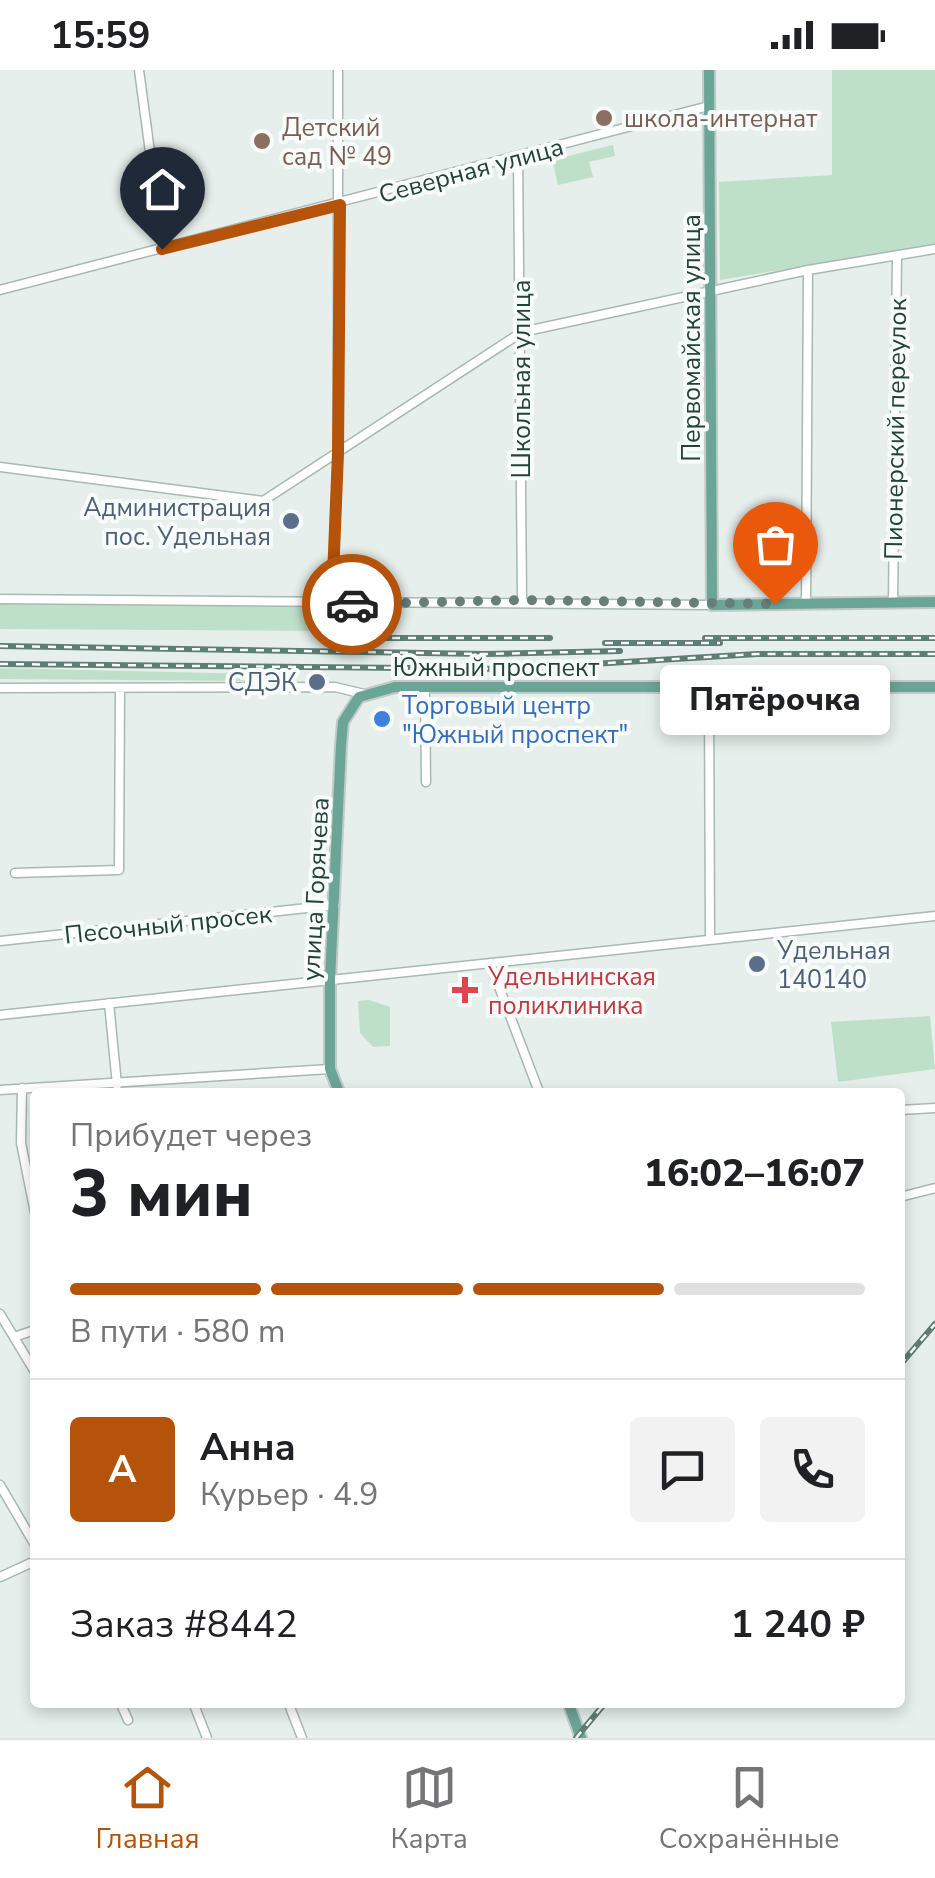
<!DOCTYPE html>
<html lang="ru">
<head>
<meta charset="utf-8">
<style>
	body { margin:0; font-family:"Nunito Sans",sans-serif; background:#f2f2f2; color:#202124; height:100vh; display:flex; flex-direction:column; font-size:38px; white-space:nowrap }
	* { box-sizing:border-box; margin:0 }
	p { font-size:32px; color:#757577 }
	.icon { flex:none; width:55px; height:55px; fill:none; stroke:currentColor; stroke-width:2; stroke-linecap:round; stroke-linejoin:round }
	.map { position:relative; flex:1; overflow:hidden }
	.panel { position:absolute; left:30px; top:1018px; width:875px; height:620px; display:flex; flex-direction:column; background:#fff; border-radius:10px; box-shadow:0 5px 15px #0003 }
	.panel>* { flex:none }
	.pin { position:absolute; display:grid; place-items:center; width:85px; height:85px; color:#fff; margin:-102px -42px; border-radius:50% 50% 50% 0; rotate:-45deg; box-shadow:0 0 10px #0007 }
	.pin .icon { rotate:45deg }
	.courier { position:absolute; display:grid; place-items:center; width:100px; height:100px; margin:-50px; border:8px solid #b45309; border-radius:50%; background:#fff; color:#222; box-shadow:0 2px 12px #0007 }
	.bubble { position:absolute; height:70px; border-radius:10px; background:#fff; box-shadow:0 5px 15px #0003; font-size:32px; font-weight:800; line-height:70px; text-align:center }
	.headline em { font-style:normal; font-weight:800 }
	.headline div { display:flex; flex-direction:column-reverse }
	.headline { display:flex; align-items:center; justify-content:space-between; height:170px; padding:0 40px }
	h1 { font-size:65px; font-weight:800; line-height:75px }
	.bar { display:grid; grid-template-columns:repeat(4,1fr); gap:15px 10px; align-content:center; height:120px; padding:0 40px }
	.bar i { height:12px; border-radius:8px; background:#e0e0e0 }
	.bar .selected { background:#b45309 }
	.bar p { grid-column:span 4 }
	.line { display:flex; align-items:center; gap:25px; padding:0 40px; border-top:2px solid #e0e0e0 }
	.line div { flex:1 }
	.round { display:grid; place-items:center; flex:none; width:105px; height:105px; border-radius:10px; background:#f2f2f2 }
	.status { display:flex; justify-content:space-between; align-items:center; height:70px; padding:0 50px; background:#fff; direction:ltr }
	.status svg { height:28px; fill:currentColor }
	.tab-bar { display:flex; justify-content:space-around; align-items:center; height:140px; border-top:2px solid #e0e0e0; background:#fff; font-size:28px; color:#757577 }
	.tab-bar a { display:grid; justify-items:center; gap:5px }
	.tab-bar .selected { color:#b45309 }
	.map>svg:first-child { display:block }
	.green { fill:#bfe0c8 }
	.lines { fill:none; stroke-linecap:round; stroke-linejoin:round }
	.minor-casing { stroke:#a8b8b2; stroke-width:11 }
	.major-casing { stroke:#c2cac8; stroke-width:14 }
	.minor { stroke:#fff; stroke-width:8 }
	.major { stroke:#6aa596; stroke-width:10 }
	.rail-casing { stroke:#5f7d75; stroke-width:6 }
	.rail { stroke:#f7fbf9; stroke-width:2.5; stroke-dasharray:8; stroke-linecap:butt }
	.done { stroke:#687f78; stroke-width:10; stroke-dasharray:0 18 }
	.route { stroke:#b45309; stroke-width:12 }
	.education-dot { fill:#8d6e63; stroke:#f7fbf9; stroke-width:4 }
	.service-dot { fill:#5c6f8a; stroke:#f7fbf9; stroke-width:4 }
	.shop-dot { fill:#3f7fe0; stroke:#f7fbf9; stroke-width:4 }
	.health-dot { fill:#e0444e; stroke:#f7fbf9; stroke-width:4 }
	.labels { text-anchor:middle; stroke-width:8; stroke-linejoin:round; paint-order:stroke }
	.education-label { font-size:25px; fill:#785e54; stroke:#f7fbf9; text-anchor:start }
	.street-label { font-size:25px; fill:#24423a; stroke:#f7fbf9 }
	.service-label { font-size:25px; fill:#4e5e75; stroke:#f7fbf9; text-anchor:end }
	.shop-label { font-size:25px; fill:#366cbe; stroke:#f7fbf9; text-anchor:start }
	.health-label { font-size:25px; fill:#be3a42; stroke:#f7fbf9; text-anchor:start }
</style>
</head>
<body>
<div class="status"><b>15:59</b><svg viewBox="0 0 49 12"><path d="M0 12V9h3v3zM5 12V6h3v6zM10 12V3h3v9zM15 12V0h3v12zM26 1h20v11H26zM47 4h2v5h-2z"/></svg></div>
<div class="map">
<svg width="935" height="1668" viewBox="0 0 935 1668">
	<rect width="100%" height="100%" fill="#e6efeb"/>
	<path class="green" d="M832,0H935V174L720,210L719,112L832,105Z
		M613,75L615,86L589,92L593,107L558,115L552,90Z
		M0,534L328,537L329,561L0,559Z
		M0,598L255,604V611L0,609Z
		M369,930L390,937V976L373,977L360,963L358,931Z
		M930,946L935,999L838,1012L831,952Z"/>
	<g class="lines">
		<g class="minor-casing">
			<path id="minor" d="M139,0L163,179
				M518,87L522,530
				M0,220L709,36
				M0,397L263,431L522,262L808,200L935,179
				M0,529L712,535
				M332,532L338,383V0
				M893,532L897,186
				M806,534L808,200
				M709,616L710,869
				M425,617L426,712
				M0,618L335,617L364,624
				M15,803L119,800L120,618
				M0,871L335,835
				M490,893L539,1022
				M109,933L117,1015
				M0,945L935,846
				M22,1018L21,1073L35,1143
				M0,1020L330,999
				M900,1040L935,1038
				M900,1127L935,1118
				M0,1244L35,1302
				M14,1267L35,1260
				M0,1415L35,1475
				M0,1507L35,1491
				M120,1632L128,1650
				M193,1632L207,1668
				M288,1632L302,1668"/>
		</g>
		<g class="major-casing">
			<path id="major" d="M709,0L712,535L935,532
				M339,1022L330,999V910L341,675L343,652L359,627L395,617H935
				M568,1632L581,1668"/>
		</g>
		<use href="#minor" class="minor"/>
		<use href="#major" class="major"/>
		<g class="rail-casing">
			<path id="rail" d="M360,568H550
				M705,568H935
				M605,573H720
				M0,576L485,584L620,581
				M0,594L510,599L757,584H935
				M900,1295L935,1254
				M576,1668L606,1632"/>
		</g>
		<use href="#rail" class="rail"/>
	</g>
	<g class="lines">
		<path class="done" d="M352,534L522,530L775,534"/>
		<path class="route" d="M162,179L340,135L338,383L332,532L352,534"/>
	</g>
	<g class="education-dot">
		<circle cx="604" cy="48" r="10"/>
		<circle cx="262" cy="71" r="10"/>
	</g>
	<g class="service-dot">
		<circle cx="291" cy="451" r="10"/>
		<circle cx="317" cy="612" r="10"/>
		<circle cx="757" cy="894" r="10"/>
	</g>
	<circle class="shop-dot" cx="382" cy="649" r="10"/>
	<path class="health-dot" d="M460 905h10v10h10v10h-10v10h-10v-10h-10v-10h10z"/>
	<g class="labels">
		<g class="education-label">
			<text x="624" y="57">школа-интернат</text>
			<text x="282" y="66">Детский<tspan x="282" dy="29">сад № 49</tspan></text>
		</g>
		<g class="street-label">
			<text transform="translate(471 100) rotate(-15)" y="9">Северная улица</text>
			<text transform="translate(691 268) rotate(-90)" y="9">Первомайская улица</text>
			<text transform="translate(521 309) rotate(-90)" y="9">Школьная улица</text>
			<text transform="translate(895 359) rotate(-89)" y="9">Пионерский переулок</text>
			<text x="496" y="606">Южный проспект</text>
			<text transform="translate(315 819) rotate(-87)" y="9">улица Горячева</text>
			<text transform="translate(168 854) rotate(-6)" y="9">Песочный просек</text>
		</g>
		<g class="service-label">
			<text x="271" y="446">Администрация<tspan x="271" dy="29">пос. Удельная</tspan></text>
			<text x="297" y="621">СДЭК</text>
			<text x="777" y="889" text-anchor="start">Удельная<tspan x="777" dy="29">140140</tspan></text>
		</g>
		<g class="shop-label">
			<text x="402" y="644">Торговый центр<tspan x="402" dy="29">"Южный проспект"</tspan></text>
		</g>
		<g class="health-label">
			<text x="488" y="915">Удельнинская<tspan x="488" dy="29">поликлиника</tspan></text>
		</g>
	</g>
</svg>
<div class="pin" style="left:775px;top:534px;background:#ea580c"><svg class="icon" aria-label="bag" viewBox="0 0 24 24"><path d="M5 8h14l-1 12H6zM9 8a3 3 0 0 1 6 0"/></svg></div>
<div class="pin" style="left:162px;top:179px;background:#1f2937"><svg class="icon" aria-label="home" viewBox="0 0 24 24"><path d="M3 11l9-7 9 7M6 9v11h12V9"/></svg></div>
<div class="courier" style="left:352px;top:534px"><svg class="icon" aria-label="car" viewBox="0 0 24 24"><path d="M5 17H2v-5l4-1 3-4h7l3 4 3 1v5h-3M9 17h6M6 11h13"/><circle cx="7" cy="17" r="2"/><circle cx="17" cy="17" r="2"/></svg></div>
<div class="bubble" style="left:660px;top:595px;width:230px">Пятёрочка</div>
<section class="panel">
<div class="headline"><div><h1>3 мин</h1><p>Прибудет через</p></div><em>16:02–16:07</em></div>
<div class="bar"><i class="selected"></i><i class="selected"></i><i class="selected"></i><i></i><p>В пути · 580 m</p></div>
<div class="line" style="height:180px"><b class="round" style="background:#b45309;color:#fff">А</b><div><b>Анна</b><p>Курьер · 4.9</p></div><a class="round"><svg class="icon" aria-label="chat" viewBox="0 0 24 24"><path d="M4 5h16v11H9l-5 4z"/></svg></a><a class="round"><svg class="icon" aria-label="phone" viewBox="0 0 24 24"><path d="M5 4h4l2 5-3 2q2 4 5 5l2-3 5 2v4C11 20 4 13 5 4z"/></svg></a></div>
<div class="line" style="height:130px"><div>Заказ #8442</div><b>1 240 ₽</b></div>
</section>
</div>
<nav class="tab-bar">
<a class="selected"><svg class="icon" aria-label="home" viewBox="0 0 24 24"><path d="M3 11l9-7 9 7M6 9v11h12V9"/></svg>Главная</a>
<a><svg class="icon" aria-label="map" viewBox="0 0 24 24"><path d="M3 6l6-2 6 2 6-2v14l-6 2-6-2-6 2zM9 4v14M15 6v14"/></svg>Карта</a>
<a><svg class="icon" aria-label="saved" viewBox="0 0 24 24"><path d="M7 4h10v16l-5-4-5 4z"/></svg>Сохранённые</a>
</nav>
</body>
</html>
